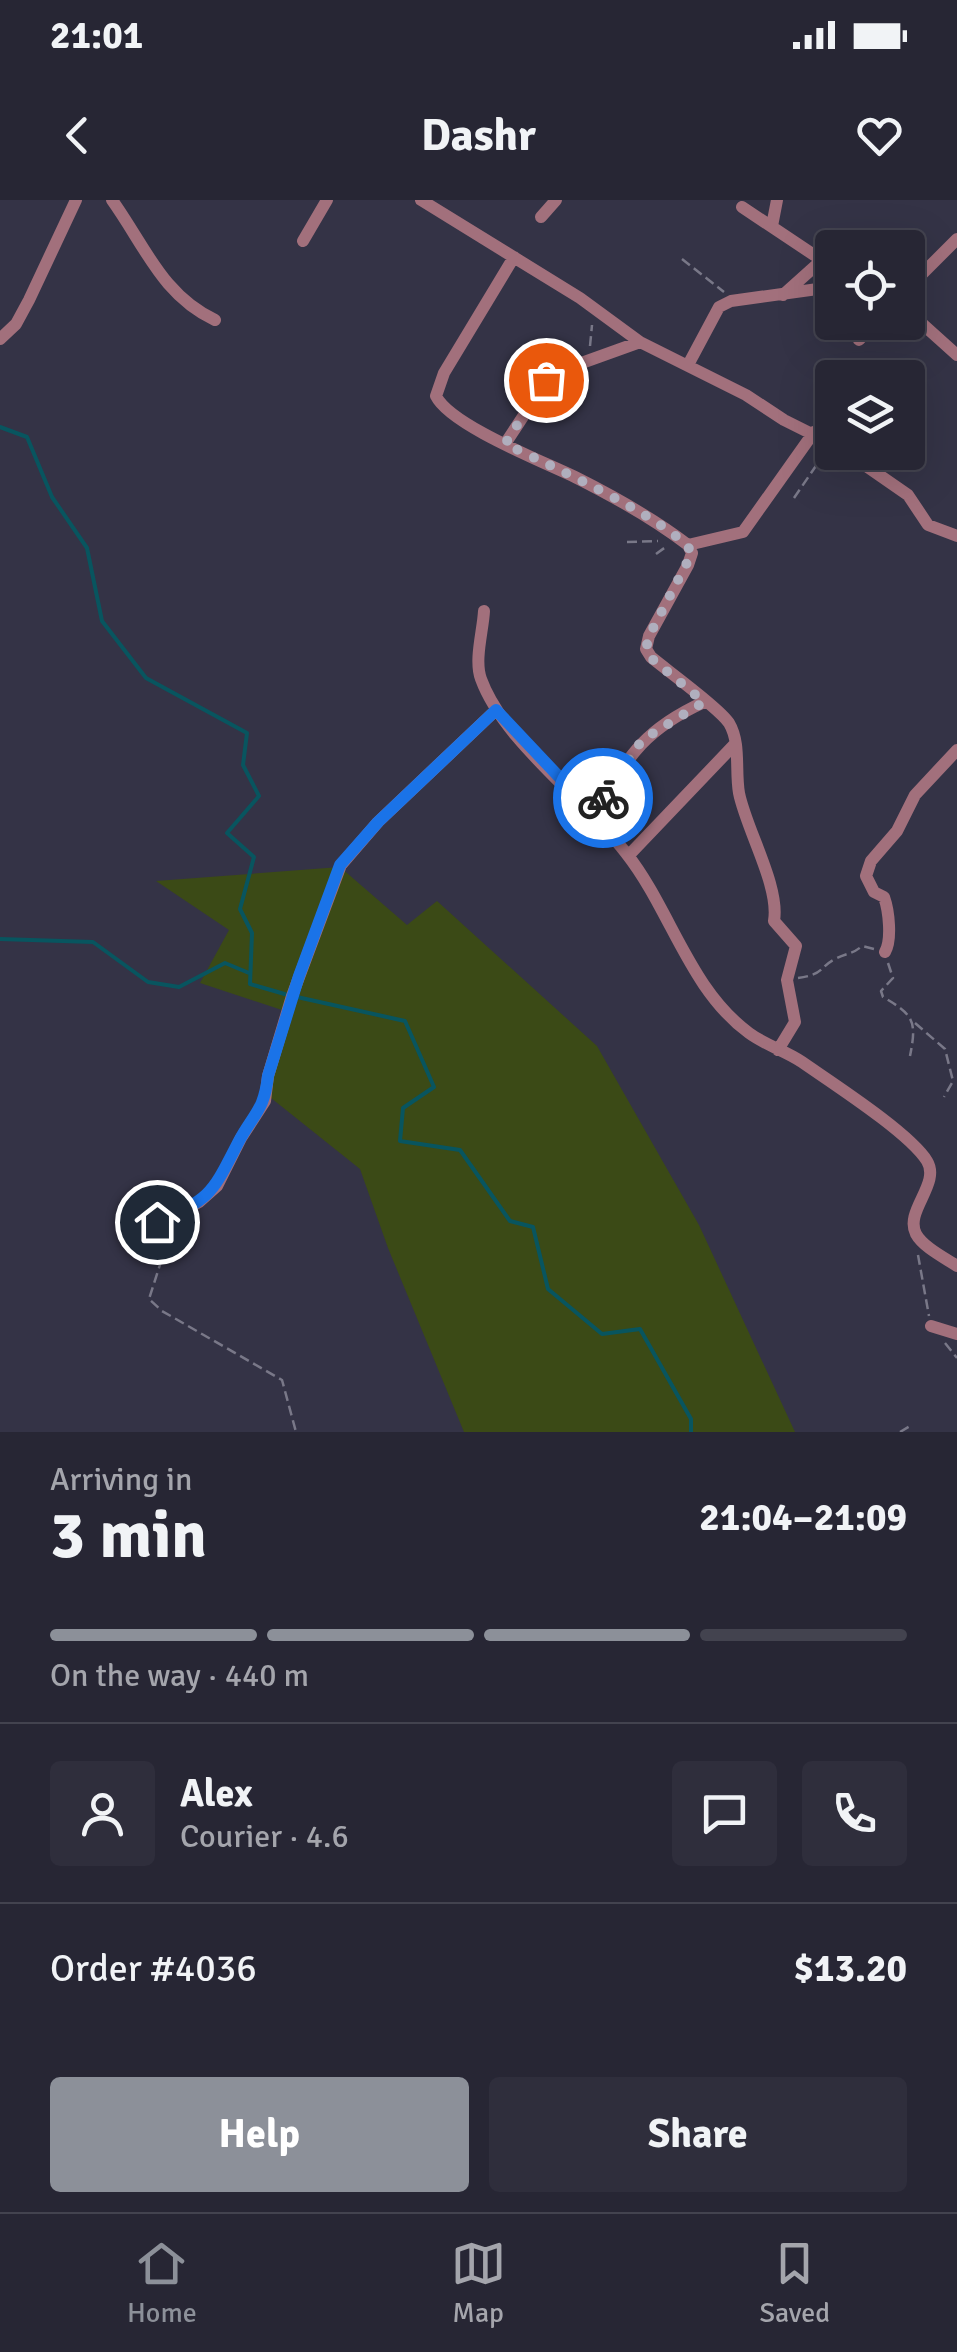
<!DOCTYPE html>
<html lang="en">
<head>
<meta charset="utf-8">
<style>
	body { margin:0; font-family:Signika,sans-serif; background:#2f2e3c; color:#f1f3f6; height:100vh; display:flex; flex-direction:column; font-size:38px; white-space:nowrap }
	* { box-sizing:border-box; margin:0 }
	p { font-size:32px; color:#a4a5ac }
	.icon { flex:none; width:55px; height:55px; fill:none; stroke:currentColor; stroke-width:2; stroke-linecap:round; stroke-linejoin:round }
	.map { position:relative; height:1232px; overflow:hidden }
	.panel { display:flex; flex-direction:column; background:#272634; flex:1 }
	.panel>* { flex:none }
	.fabs { position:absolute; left:815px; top:30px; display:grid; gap:20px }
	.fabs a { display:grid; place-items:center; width:110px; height:110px; border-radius:10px; background:#272634; box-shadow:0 10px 40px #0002,0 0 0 2px #43434f; font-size:50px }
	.pin { position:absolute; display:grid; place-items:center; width:85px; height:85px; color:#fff; margin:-42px; border:5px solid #fff; border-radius:50%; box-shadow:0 2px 10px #0007 }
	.courier { position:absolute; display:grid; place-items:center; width:100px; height:100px; margin:-50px; border:8px solid #1a73e8; border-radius:50%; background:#fff; color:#222; box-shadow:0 2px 12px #0007 }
	.head em { font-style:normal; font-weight:700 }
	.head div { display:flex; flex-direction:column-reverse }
	.head { display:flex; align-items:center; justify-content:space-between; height:170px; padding:0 50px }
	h1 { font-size:65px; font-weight:700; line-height:75px }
	.bar { display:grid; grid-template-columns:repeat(4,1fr); gap:15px 10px; align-content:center; height:120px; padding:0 50px }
	.bar i { height:12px; border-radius:8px; background:#43434f }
	.bar .current { background:#8c9099 }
	.bar p { grid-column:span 4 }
	.line { display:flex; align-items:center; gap:25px; padding:0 50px; border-top:2px solid #43434f }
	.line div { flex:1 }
	.round { display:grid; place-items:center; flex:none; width:105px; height:105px; border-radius:10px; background:#2f2e3c }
	.button { display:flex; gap:20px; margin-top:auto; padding:20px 50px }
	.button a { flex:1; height:115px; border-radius:10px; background:#8c9099; color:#fff; font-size:40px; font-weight:700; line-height:115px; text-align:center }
	.button a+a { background:#2f2e3c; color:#f1f3f6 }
	.status { display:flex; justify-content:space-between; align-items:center; height:70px; padding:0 50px; background:#272634; direction:ltr }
	.status svg { height:28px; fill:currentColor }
	header { display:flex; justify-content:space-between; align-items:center; height:130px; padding:0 50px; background:#272634; font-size:45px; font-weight:700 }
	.tab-bar { display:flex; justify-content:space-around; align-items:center; height:140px; border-top:2px solid #43434f; background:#272634; font-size:28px; color:#a4a5ac }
	.tab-bar a { display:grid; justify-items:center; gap:5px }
	.tab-bar .current { color:#8c9099 }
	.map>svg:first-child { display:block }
	.green { fill:#3b4a16 }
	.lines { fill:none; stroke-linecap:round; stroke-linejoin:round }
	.stream { stroke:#08555f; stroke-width:4 }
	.path { stroke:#797888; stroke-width:2.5; stroke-dasharray:10 5; stroke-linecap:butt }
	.street { stroke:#a2707c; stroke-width:12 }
	.done { stroke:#b0afbe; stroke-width:10; stroke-dasharray:0 18 }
	.route { stroke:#1a73e8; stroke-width:12 }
</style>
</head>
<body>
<div class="status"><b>21:01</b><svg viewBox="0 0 49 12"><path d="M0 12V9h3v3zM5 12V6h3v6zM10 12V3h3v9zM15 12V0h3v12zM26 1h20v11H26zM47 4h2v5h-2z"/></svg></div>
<header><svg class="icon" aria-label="back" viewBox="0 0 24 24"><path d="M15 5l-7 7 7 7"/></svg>Dashr<svg class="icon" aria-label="heart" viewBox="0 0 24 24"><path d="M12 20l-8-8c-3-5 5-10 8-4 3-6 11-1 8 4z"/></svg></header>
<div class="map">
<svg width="957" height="1232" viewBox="0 0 957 1232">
	<rect width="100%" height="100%" fill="#343346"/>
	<path class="green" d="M340,667L407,725L437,701L597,846L699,1025L795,1232H464L388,1048L360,969L266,894L291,813L200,783L229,730L156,681Z"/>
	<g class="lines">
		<path class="stream" d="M0,227L27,237L52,297L87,348L102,421L146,478L247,533L243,565L259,596L227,633L254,657L240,709L252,733L250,784L288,795
			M0,739L93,742L148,782L179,787L225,763L249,773
			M297,797L405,821L434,887L403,908L400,941L460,950L510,1021L533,1027L548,1089L602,1134L640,1129L691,1219V1232"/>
		<path class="path" d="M682,59L724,92
			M590,146L592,125
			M794,298L824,254
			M627,342L658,341
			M656,354L667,346
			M888,763L893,778L881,791L883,797C914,815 917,821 910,856
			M798,778C826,774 818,767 837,758C847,753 853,754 862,746L874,749
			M915,823L945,849L953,881L944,897
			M148,1039L165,1049L149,1099L162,1111L282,1180L296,1232
			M918,1055L929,1116
			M945,1143L957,1158
			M900,1232L910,1226"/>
		<path class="street" d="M112,0C145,46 162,95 215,120
			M421,0L580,98L640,142L746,195L784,220L832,244
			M742,7L832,67
			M541,17L556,0
			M772,26L777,0
			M303,41L327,0
			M514,57L444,173L436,196C450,225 544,262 575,277C613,296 654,319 688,345L692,353L688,365L649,436L646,449L651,457C668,471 720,509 729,523C741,543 735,571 739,593C746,629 780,686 774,721L796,746L787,780L795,822L778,850
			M908,88L957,39
			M783,95L822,60
			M908,111L957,155
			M0,139L16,124L29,100L76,0
			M859,140L876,122
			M688,165L719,107L731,101L832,87
			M505,244L551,174L640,142
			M846,252L908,295L928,325L957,336
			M688,345L743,332L814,232
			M484,411C483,431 474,460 481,479C504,542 584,598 626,653C671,710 689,789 749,833C765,845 786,851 802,862C832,883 910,933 927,961C941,984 904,1011 916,1034C923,1047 945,1058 957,1066
			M594,614C628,558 641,531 704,502
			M629,655L735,544
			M885,752C892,740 889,711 884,697L874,692L866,676L871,661L897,631L915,595L957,550
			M132,1031L181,1012L199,1002L217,986L241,938L265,901L268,876L292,796L341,665L378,622L496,510
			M931,1126L957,1134"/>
	</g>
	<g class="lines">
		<path class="done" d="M546,180L505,244C541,261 677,323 692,353L649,436L646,449L651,458L704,502L642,540L603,598"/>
		<path class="route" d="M157,1022C213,998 212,993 239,941C254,913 264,911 268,876L299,776L340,665L378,622L496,510L594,614L603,598"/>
	</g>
</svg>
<div class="fabs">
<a><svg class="icon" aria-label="locate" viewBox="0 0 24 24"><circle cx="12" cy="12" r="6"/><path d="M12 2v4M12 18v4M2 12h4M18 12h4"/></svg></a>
<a><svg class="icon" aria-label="layers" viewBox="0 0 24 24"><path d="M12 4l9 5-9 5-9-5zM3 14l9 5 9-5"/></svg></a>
</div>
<div class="pin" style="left:546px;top:180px;background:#ea580c"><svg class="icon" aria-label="bag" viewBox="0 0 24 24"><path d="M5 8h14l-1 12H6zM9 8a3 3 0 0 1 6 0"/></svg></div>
<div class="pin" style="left:157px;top:1022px;background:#1f2937"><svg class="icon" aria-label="home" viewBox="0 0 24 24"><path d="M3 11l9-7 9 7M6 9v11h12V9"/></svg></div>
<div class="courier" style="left:603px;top:598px"><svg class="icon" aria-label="bike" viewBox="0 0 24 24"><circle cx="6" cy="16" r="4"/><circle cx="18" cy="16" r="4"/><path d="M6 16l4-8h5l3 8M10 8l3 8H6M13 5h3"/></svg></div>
</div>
<section class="panel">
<div class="head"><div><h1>3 min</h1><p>Arriving in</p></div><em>21:04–21:09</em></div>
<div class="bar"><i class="current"></i><i class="current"></i><i class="current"></i><i></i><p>On the way · 440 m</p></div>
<div class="line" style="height:180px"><a class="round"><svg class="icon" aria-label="person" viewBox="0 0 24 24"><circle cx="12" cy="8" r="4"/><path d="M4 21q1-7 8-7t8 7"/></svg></a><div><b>Alex</b><p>Courier · 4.6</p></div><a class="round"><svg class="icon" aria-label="chat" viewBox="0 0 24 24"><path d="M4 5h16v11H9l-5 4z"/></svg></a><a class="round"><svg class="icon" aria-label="phone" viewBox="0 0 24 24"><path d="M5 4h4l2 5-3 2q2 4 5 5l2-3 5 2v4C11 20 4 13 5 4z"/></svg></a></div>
<div class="line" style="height:130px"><div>Order #4036</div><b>$13.20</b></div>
<div class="button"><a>Help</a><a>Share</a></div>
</section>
<nav class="tab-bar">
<a class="current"><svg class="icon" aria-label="home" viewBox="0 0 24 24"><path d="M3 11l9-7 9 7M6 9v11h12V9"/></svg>Home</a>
<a><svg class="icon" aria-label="map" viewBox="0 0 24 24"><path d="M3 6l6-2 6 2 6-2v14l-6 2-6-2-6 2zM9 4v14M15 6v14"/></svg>Map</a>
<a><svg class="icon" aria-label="saved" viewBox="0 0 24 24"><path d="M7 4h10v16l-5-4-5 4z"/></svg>Saved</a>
</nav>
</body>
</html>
